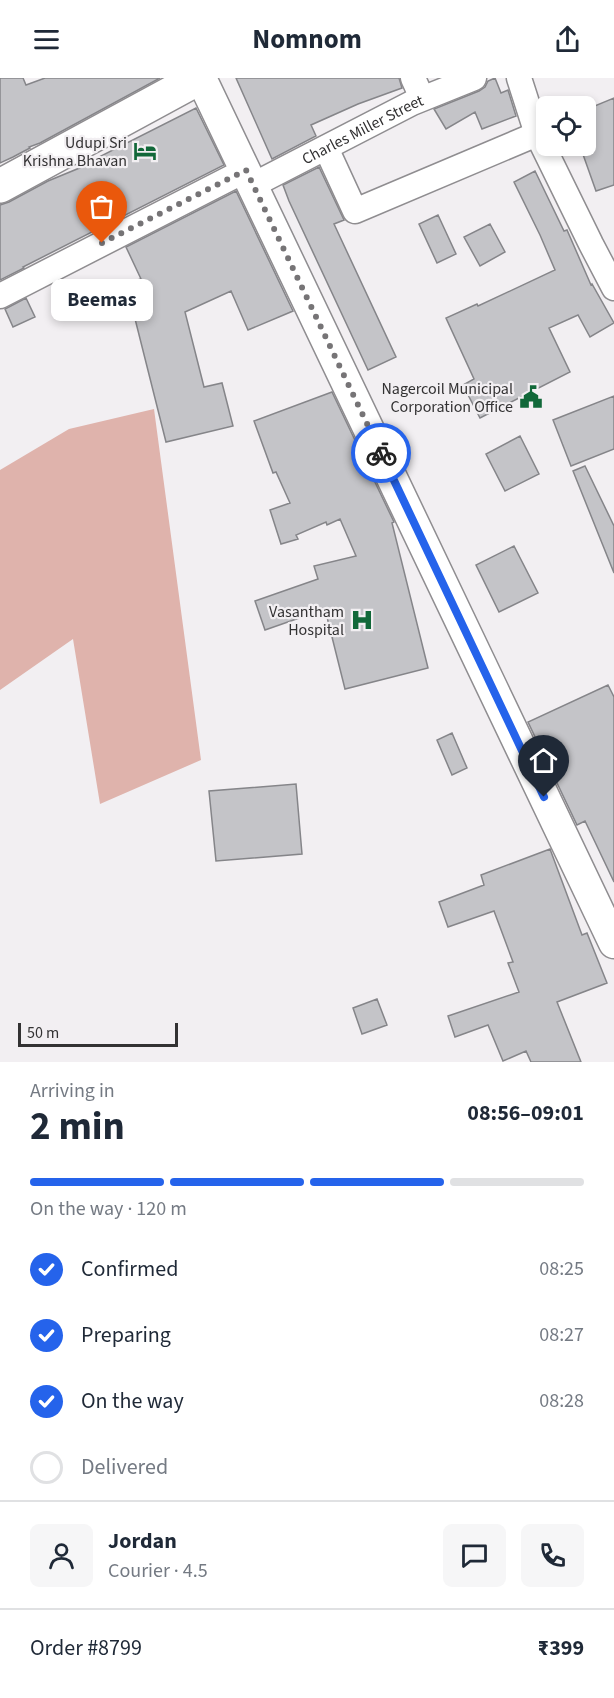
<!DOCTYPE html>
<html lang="en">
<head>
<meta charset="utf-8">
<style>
	body { margin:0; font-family:"Source Sans 3",sans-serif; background:#f6f6f7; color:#1f2937; height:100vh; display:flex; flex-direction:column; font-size:22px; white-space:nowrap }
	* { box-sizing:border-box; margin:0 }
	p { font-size:20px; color:#747a83 }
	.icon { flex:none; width:33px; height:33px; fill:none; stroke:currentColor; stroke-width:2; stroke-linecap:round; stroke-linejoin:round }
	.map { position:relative; height:984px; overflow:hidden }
	.details { display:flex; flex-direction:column; background:#fff; flex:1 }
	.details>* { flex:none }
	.fabs { position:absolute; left:536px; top:18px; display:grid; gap:12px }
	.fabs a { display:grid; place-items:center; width:60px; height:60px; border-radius:9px; background:#fff; box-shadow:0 3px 9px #0003; font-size:30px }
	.scale { position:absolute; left:18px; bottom:15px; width:160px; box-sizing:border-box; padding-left:6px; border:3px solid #333233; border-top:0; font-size:16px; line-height:21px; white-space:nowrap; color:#333233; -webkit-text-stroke:4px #f2eff2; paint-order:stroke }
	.pin { position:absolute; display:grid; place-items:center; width:51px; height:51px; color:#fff; margin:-62px -26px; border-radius:50% 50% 50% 0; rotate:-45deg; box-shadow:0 0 6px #0007 }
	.pin .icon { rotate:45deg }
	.courier { position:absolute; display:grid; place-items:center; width:60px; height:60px; margin:-30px; border:4px solid #2563eb; border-radius:50%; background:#fff; color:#222; box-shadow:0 2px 8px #0007 }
	.bubble { position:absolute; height:42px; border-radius:9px; background:#fff; box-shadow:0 3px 9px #0003; font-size:20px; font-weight:700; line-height:42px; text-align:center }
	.head em { font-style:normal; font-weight:700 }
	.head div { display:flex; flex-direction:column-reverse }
	.head { display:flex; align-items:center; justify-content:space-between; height:102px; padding:0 30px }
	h1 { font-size:39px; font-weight:700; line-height:45px }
	.bar { display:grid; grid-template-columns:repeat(4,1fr); gap:9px 6px; align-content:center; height:72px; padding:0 30px }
	.bar i { height:8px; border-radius:4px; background:#e0e1e3 }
	.bar .selected { background:#2563eb }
	.bar p { grid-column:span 4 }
	.line { display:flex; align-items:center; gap:15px; padding:0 30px; border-top:2px solid #e0e1e3 }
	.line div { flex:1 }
	.round { display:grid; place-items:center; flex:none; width:63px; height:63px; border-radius:9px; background:#f6f6f7 }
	ol { padding:0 30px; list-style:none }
	li { display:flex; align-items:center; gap:18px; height:66px }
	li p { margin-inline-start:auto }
	li .icon { padding:6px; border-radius:50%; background:#2563eb; color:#fff; stroke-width:4 }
	li:last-child { color:#747a83 }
	li i { width:33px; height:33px; border:3px solid #e0e1e3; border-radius:50% }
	header { display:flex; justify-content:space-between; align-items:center; height:78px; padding:0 30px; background:#fff; font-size:27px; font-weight:700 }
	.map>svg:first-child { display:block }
	.green { fill:#dfb3ac }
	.building { fill:#c4c4c8; stroke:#858589; stroke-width:1.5 }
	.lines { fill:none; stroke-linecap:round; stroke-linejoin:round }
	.minor-casing { stroke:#8f8d90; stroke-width:27 }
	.tertiary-casing { stroke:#8f8d90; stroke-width:33 }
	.primary-casing { stroke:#8f8d90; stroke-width:36 }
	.minor { stroke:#fff; stroke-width:24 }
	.tertiary { stroke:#fff; stroke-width:30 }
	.primary { stroke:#fff; stroke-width:33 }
	.done { stroke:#767476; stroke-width:6; stroke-dasharray:0 10.8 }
	.route { stroke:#2563eb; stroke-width:8 }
	.labels { text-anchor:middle; stroke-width:4.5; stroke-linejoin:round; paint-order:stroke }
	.street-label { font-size:16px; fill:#333233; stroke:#f2eff2 }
	.poi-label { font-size:16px; fill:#333233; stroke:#f2eff2; text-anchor:end }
</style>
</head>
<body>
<header><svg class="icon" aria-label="menu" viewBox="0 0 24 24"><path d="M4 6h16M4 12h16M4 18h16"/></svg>Nomnom<svg class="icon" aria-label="share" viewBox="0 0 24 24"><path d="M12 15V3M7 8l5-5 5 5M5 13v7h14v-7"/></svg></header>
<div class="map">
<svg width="614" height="984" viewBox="0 0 614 984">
	<rect width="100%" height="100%" fill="#f2eff2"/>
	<path class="green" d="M154,331L201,682L100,726L73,561L0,612V392L69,351Z"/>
	<path class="building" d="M0,0H23L26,7L45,0H160L40,65L29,69L30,70L13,79L0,85Z
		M236,0H399L402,10L358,26L311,47L316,58L272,81Z
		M495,0L501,15L508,12L516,38L482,51L475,34L446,51L434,31L479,13L485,9L488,3Z
		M614,20V107L596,113L580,68H585V32Z
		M196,30L224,87L23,189L24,190L0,202V127L9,124L48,103L94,84L93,82Z
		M319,89L344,142L334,146L396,279L368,292L289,123L283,107Z
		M535,93L564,153L567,152L591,207L592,206L614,245L590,259L578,237L549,250L570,294L480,340L463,307L474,301L446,240L477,226L478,228L555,192L540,157L514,104Z
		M236,113L293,233L248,252L231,213L185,234L204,309L222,305L233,348L166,364L126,205L141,201L126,169Z
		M438,137L456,176L437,185L419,146Z
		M490,146L505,174L480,188L464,159Z
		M26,220L35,239L13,249L5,231Z
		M332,314L394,444L392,445L428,590L345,611L325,531L265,552L255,523L318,501L314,488L356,478L340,441L327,447L326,444L296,457L298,461L281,466L270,432L290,425L276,394L273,395L254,343Z
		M614,318V371L571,388L553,342Z
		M520,358L539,396L505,413L486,376Z
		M585,388L614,448V495L573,393Z
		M514,468L538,515L499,534L476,487Z
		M608,607L614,619V804L585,743L577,747L528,644Z
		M452,655L467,690L452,697L437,662Z
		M296,706L302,776L216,783L209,713Z
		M550,771L582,857L587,855L607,905L557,924L581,984H531L526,973L503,983L488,947L455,959L448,938L519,914L508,885L513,884L494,833L448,849L439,824L484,807L481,797Z
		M377,921L387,947L362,956L353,930Z"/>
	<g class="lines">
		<g class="minor-casing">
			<g id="minor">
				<path d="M413,0L422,20"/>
				<path d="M519,0L537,56L591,166L614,210"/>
				<path d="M326,70L355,133L537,56"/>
				<path id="s1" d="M253,107L412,25L474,0"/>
				<path d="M0,218L246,92"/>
			</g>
		</g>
		<g class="tertiary-casing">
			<path id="tertiary" d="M201,0L614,865"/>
		</g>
		<g class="primary-casing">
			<path id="primary" d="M0,108L199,0"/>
		</g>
		<use href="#minor" class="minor"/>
		<use href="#tertiary" class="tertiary"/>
		<use href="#primary" class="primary"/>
	</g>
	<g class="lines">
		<path class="done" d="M102,165L246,92L381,375"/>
		<path class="route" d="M381,375L544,719"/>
	</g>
	<defs>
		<g id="hotel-bare" transform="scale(1.8)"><path d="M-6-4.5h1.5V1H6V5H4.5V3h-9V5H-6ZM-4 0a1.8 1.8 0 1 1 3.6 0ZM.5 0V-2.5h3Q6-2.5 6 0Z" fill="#116839" stroke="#f2eff2" stroke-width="2.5" paint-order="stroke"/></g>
		<g id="civic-bare" transform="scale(1.8)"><path d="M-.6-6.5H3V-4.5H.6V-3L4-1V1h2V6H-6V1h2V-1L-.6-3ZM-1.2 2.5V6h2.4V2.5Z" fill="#116839" stroke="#f2eff2" stroke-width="2.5" paint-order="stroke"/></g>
		<g id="hospital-bare" transform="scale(1.8)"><path d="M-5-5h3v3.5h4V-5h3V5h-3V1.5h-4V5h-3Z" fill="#116839" stroke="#f2eff2" stroke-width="2.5" paint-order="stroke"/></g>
	</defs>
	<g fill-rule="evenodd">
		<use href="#hotel-bare" x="145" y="73"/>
		<use href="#civic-bare" x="531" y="319"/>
		<use href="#hospital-bare" x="362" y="542"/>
	</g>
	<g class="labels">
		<g class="street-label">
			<text dy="6" stroke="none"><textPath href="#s1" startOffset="123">Charles Miller Street</textPath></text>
		</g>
		<g class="poi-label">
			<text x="127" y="70">Udupi Sri<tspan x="127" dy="18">Krishna Bhavan</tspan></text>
			<text x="513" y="316">Nagercoil Municipal<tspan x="513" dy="18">Corporation Office</tspan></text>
			<text x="344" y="539">Vasantham<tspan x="344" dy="18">Hospital</tspan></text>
		</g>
	</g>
</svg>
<div class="fabs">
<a><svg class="icon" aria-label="locate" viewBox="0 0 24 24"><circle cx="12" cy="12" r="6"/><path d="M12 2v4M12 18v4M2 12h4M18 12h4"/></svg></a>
</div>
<div class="scale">50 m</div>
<div class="pin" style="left:102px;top:165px;background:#ea580c"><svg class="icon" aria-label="bag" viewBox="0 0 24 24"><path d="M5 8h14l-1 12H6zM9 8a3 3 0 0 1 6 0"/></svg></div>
<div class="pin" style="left:544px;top:719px;background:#1f2937"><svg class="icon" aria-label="home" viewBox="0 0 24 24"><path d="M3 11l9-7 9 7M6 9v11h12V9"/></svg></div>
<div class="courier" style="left:381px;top:375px"><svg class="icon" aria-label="bike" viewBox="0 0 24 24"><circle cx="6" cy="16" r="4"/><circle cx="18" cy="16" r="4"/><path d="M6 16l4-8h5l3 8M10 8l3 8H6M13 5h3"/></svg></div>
<div class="bubble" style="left:51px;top:201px;width:102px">Beemas</div>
</div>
<section class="details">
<div class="head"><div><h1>2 min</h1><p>Arriving in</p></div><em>08:56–09:01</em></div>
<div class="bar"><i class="selected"></i><i class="selected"></i><i class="selected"></i><i></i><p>On the way · 120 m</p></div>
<ol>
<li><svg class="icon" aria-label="check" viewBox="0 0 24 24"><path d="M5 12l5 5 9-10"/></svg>Confirmed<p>08:25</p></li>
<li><svg class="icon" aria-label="check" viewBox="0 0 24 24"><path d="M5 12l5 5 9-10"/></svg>Preparing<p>08:27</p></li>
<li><svg class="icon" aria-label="check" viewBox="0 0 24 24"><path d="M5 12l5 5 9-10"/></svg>On the way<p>08:28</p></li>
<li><i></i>Delivered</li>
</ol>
<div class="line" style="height:108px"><a class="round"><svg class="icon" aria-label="person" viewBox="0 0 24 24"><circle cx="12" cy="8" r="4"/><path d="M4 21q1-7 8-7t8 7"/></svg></a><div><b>Jordan</b><p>Courier · 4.5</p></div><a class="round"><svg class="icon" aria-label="chat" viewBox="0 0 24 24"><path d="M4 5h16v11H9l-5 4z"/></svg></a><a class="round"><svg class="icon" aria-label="phone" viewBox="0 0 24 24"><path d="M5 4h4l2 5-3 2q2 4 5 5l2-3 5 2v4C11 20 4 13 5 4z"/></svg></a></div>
<div class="line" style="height:78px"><div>Order #8799</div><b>₹399</b></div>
</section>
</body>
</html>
